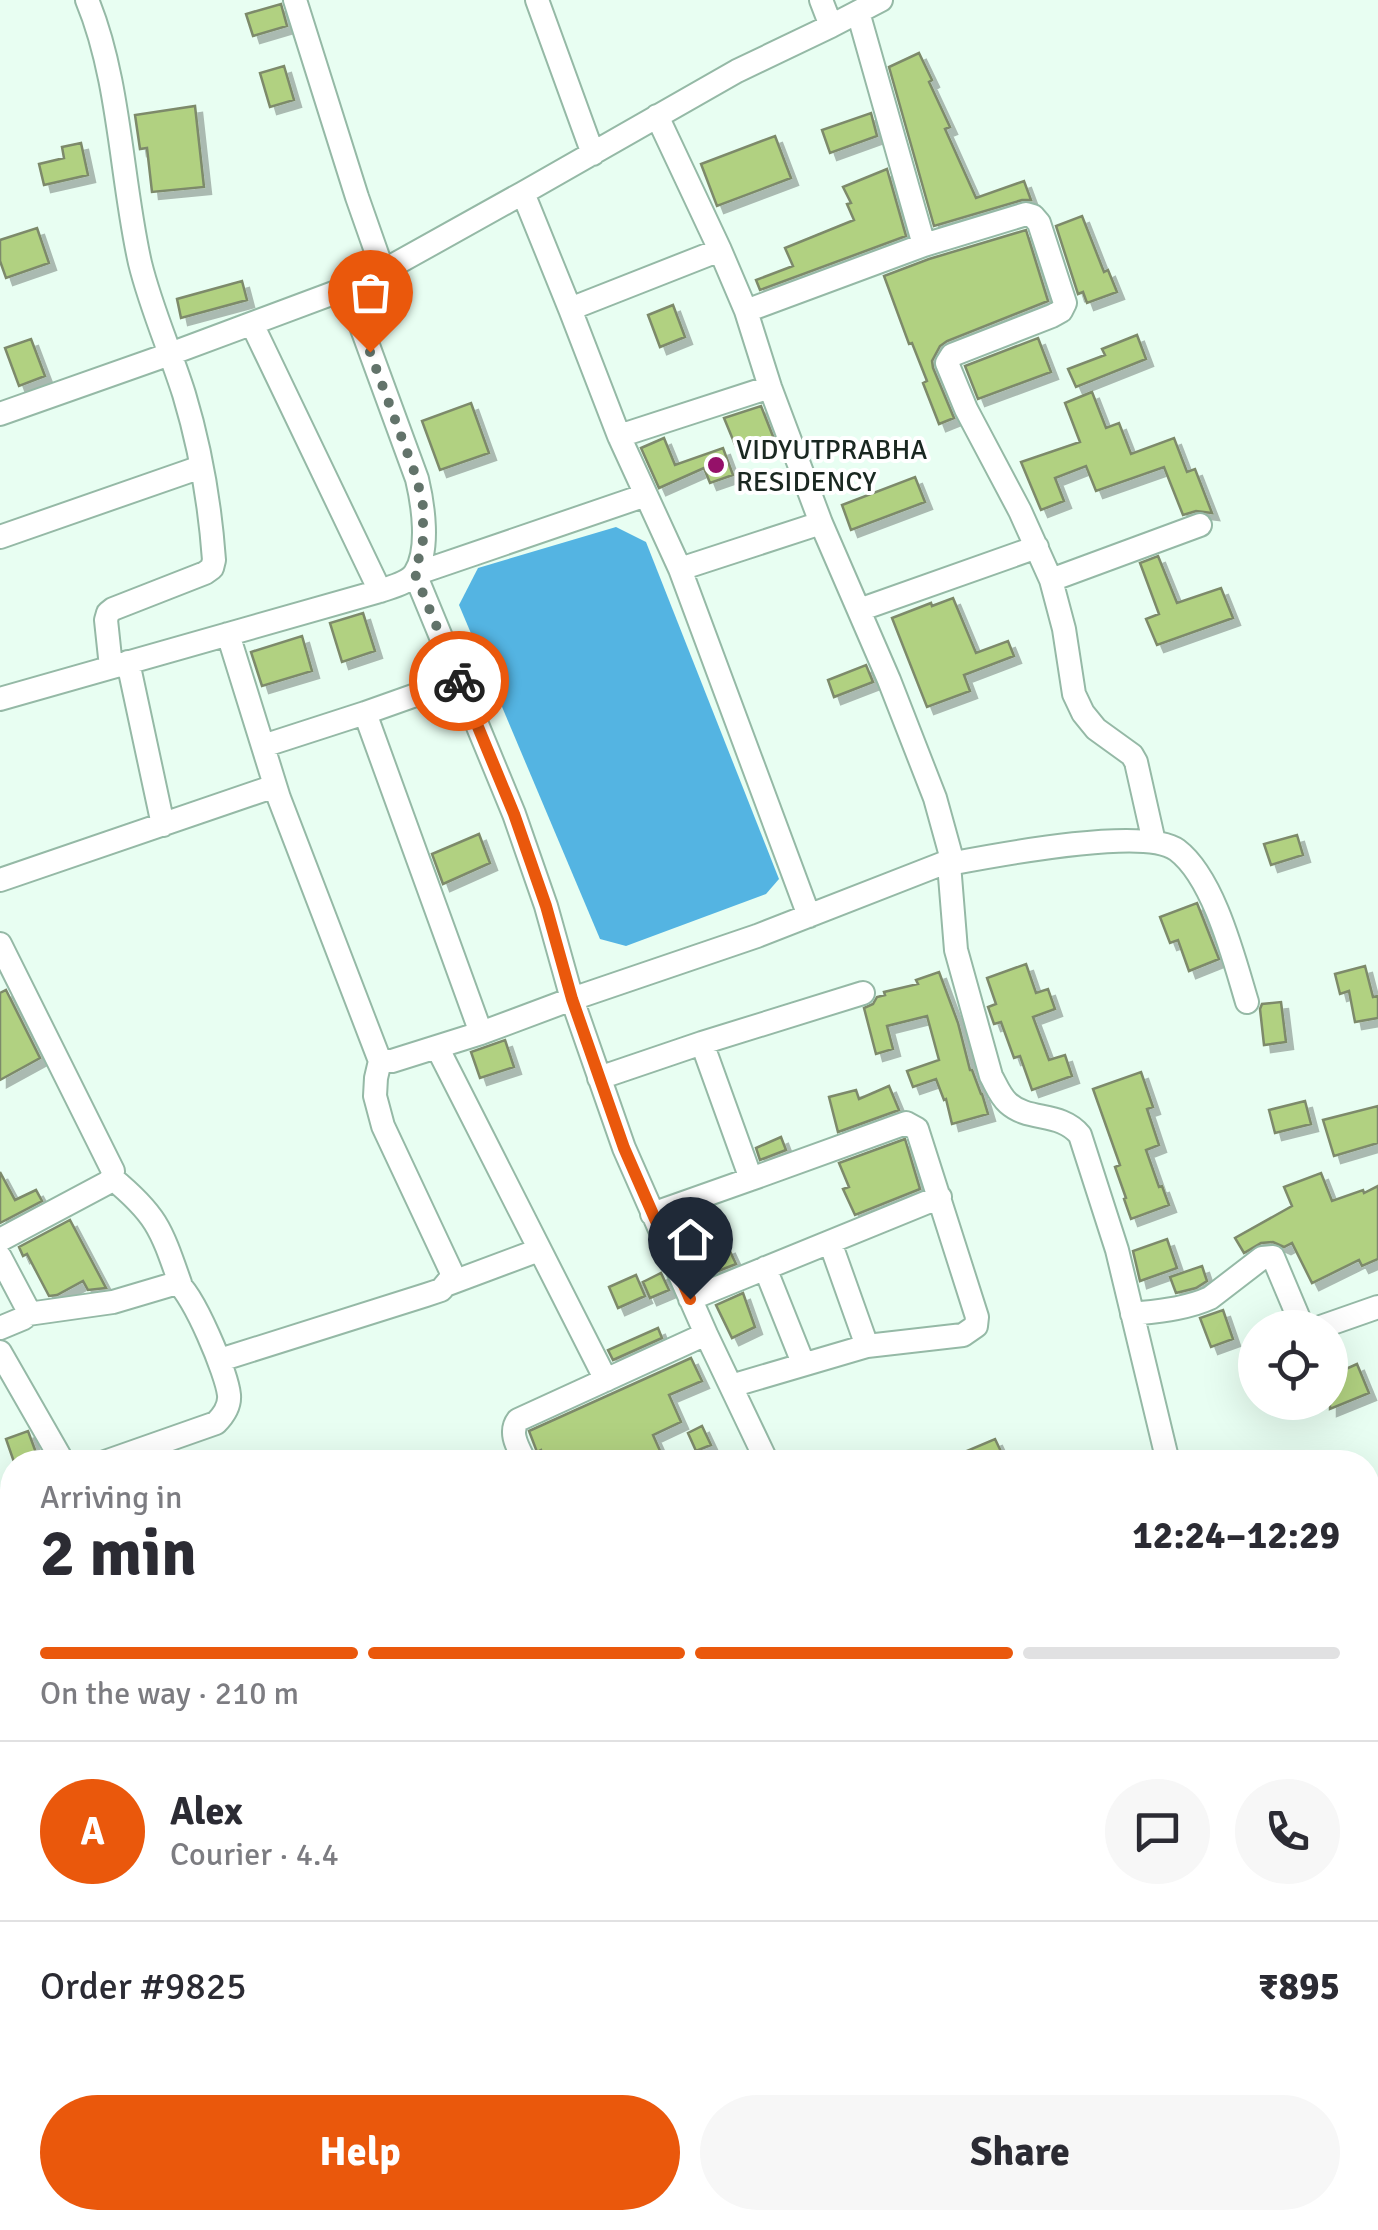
<!DOCTYPE html>
<html lang="en">
<head>
<meta charset="utf-8">
<style>
	body { margin:0; font-family:Signika,sans-serif; background:#f7f7f7; color:#2b2b33; height:100vh; display:flex; flex-direction:column; font-size:38px; white-space:nowrap }
	* { box-sizing:border-box; margin:0 }
	p { font-size:32px; color:#7c7c81 }
	.icon { flex:none; width:55px; height:55px; fill:none; stroke:currentColor; stroke-width:2; stroke-linecap:round; stroke-linejoin:round }
	.map { position:relative; flex:1; overflow:hidden }
	.panel { position:absolute; left:0px; top:1450px; width:1380px; height:780px; display:flex; flex-direction:column; background:#fff; border-radius:40px 40px 0 0; box-shadow:0 10px 40px #0002 }
	.panel>* { flex:none }
	.buttons { position:absolute; left:1238px; top:1310px; display:grid; gap:20px }
	.buttons a { display:grid; place-items:center; width:110px; height:110px; border-radius:50%; background:#fff; box-shadow:0 10px 40px #0002; font-size:50px }
	.pin { position:absolute; display:grid; place-items:center; width:85px; height:85px; color:#fff; margin:-102px -42px; border-radius:50% 50% 50% 0; rotate:-45deg; box-shadow:0 0 10px #0007 }
	.pin .icon { rotate:45deg }
	.courier { position:absolute; display:grid; place-items:center; width:100px; height:100px; margin:-50px; border:8px solid #ea580c; border-radius:50%; background:#fff; color:#222; box-shadow:0 2px 12px #0007 }
	.headline em { font-style:normal; font-weight:800 }
	.headline div { display:flex; flex-direction:column-reverse }
	.headline { display:flex; align-items:center; justify-content:space-between; height:170px; padding:0 40px }
	h1 { font-size:65px; font-weight:800; line-height:75px }
	.bar { display:grid; grid-template-columns:repeat(4,1fr); gap:15px 10px; align-content:center; height:120px; padding:0 40px }
	.bar i { height:12px; border-radius:8px; background:#e1e1e2 }
	.bar .active { background:#ea580c }
	.bar p { grid-column:span 4 }
	.line { display:flex; align-items:center; gap:25px; padding:0 40px; border-top:2px solid #e1e1e2 }
	.line div { flex:1 }
	.round { display:grid; place-items:center; flex:none; width:105px; height:105px; border-radius:52px; background:#f7f7f7 }
	.cta { display:flex; gap:20px; margin-top:auto; padding:20px 40px }
	.cta a { flex:1; height:115px; border-radius:60px; background:#ea580c; color:#fff; font-size:40px; font-weight:800; line-height:115px; text-align:center }
	.cta a+a { background:#f7f7f7; color:#2b2b33 }
	.map>svg:first-child { display:block }
	.water { fill:#54b4e2 }
	.building { fill:#b1d181; stroke:#7d8a6b; stroke-width:2.5; filter:url(#shadow) }
	.lines { fill:none; stroke-linecap:round; stroke-linejoin:round }
	.minor-casing { stroke:#95b9a6; stroke-width:26 }
	.minor { stroke:#fff; stroke-width:22 }
	.done { stroke:#62736a; stroke-width:10; stroke-dasharray:0 18 }
	.route { stroke:#ea580c; stroke-width:12 }
	.poi-dot { fill:#951169; stroke:#fff; stroke-width:4 }
	.labels { text-anchor:middle; stroke-width:8; stroke-linejoin:round; paint-order:stroke }
	.poi-label { font-size:28px; fill:#1a2821; stroke:#fff; text-anchor:start }
</style>
</head>
<body>
<div class="map">
<svg width="1378" height="2230" viewBox="0 0 1378 2230">
	<defs>
		<filter id="shadow"><feDropShadow dx="7" dy="7" stdDeviation="0" flood-color="#0004"/></filter>
	</defs>
	<rect width="100%" height="100%" fill="#e8fef2"/>
	<path class="water" d="M616,527L646,542L779,879L766,894L626,946L600,939L459,605L478,568Z"/>
	<path class="building" d="M281,4L287,26L253,36L246,14Z
		M919,53L932,80L929,82L950,127L945,129L976,198L1024,181L1031,200H1022L934,226L889,67Z
		M284,66L294,100L270,107L260,73Z
		M195,106L204,187L152,192L147,148L140,149L135,115Z
		M871,113L877,136L830,153L822,130Z
		M775,136L791,178L717,206L701,164Z
		M81,143L88,175L44,185L39,164L64,158L62,147Z
		M887,169L906,236L760,290L756,280L793,266L785,248L854,220L847,204L851,203L843,187Z
		M1082,216L1104,272L1108,270L1117,292L1087,303L1083,292L1078,294L1056,226Z
		M37,228L49,263L6,278L0,261V240Z
		M1026,230L1048,301L947,341L940,346L932,361L933,368L954,418L939,424L923,383L927,381L912,343L909,344L884,276L929,259Z
		M242,281L247,300L181,318L177,299Z
		M673,305L685,337L660,347L648,315Z
		M1137,335L1146,359L1076,387L1068,369L1105,355L1102,349Z
		M1038,338L1051,372L978,399L965,366Z
		M31,339L45,376L19,386L5,348Z
		M1092,392L1106,428L1119,423L1131,454L1174,438L1187,472L1195,469L1212,513L1196,511L1183,515L1164,467L1096,491L1086,466L1055,478L1064,501L1041,510L1021,462L1080,442L1065,403Z
		M471,403L489,453L440,470L422,421Z
		M761,406L774,439L738,452L724,418Z
		M664,438L675,465L723,448L733,475L710,483L704,468L659,488L641,448Z
		M915,477L925,502L851,530L842,505Z
		M1158,556L1177,603L1221,588L1233,618L1157,645L1146,619L1159,614L1140,563Z
		M953,598L976,653L1008,641L1014,656L964,675L970,691L927,707L892,618L931,603L932,606Z
		M363,613L375,651L342,662L330,623Z
		M302,636L312,671L262,686L251,652Z
		M866,665L873,682L834,697L828,680Z
		M479,834L490,863L443,884L432,854Z
		M1297,835L1303,855L1271,865L1264,844Z
		M1197,903L1219,959L1189,971L1178,940L1170,943L1160,917Z
		M1026,964L1036,993L1048,989L1055,1009L1033,1017L1049,1060L1065,1055L1072,1076L1032,1090L1020,1056L1014,1058L1001,1022L994,1024L988,1007L996,1004L987,978Z
		M1365,966L1373,997L1378,996V1018L1355,1022L1349,991L1340,994L1335,974Z
		M939,972L958,1023L970,1070H972L981,1094H982L988,1114L952,1124L946,1099L944,1100L936,1079L913,1087L907,1071L939,1060L927,1016L887,1026L893,1049L876,1054L864,1008L873,1004L877,997L885,995L884,992L918,984L916,980Z
		M6,990L40,1058L0,1080V993Z
		M1281,1002L1286,1042L1264,1045L1260,1009L1262,1004Z
		M505,1040L514,1067L480,1078L471,1052Z
		M1141,1072L1153,1107L1147,1109L1159,1145L1146,1150L1159,1187L1162,1186L1169,1205L1131,1219L1124,1199L1126,1198L1115,1167L1120,1165L1093,1089Z
		M889,1086L899,1110L838,1132L829,1097L856,1090L859,1099Z
		M1305,1101L1311,1124L1275,1133L1269,1110Z
		M1378,1106V1143L1334,1156L1323,1120Z
		M781,1137L786,1150L760,1160L756,1148Z
		M905,1139L920,1189L855,1215L843,1189L849,1187L839,1163Z
		M0,1172L15,1200L36,1190L42,1201L0,1223Z
		M1321,1173L1332,1201L1363,1190L1364,1193L1378,1186V1259L1362,1266L1359,1260L1312,1283L1292,1243L1284,1247L1273,1242L1261,1243L1244,1253L1235,1238L1292,1206L1284,1187Z
		M70,1220L106,1288L88,1290L83,1281L57,1295L49,1296L27,1254L23,1256L19,1247Z
		M1167,1239L1177,1268L1140,1281L1133,1251Z
		M728,1247L736,1264L698,1279L691,1264Z
		M1202,1266L1207,1281L1196,1288L1176,1293L1170,1277Z
		M661,1273L669,1290L650,1298L643,1282Z
		M636,1275L645,1296L618,1308L609,1287Z
		M743,1293L755,1327L732,1338L716,1305Z
		M1223,1310L1233,1339L1211,1347L1200,1318Z
		M658,1328L662,1338L613,1360L608,1350Z
		M691,1358L702,1381L669,1395L681,1422L653,1435L665,1462H546L541,1450L537,1452L529,1431Z
		M1357,1364L1369,1393L1330,1409V1376Z
		M702,1426L711,1445L696,1451L688,1433Z
		M28,1431L38,1458L25,1462H14L6,1439Z
		M995,1439L1006,1462H941Z"/>
	<g class="lines">
		<g class="minor-casing">
			<path id="minor" d="M87,0C120,79 121,179 140,263C151,308 170,350 184,394C200,447 210,505 214,560L212,568L205,573L113,609L108,613L106,620L111,667
				M295,0L357,197L383,271
				M537,0L593,154
				M821,0L831,26
				M657,116L720,250L746,311L770,387L821,523L889,680L935,798L953,863
				M523,193L570,309
				M924,245L1026,214L1033,216L1039,223L1065,303L1061,311L1052,316L952,355L947,363L966,409L1020,511L1051,580L1064,629L1074,694L1083,713L1096,729L1132,755L1136,762L1154,842
				M720,250L570,309L619,436L680,569L821,523
				M746,311L924,245L858,12
				M252,324L380,591
				M0,414L170,354L347,288L383,271L523,193L737,71L831,26L881,0
				M619,436L770,387
				M646,495L415,574L514,814L546,906L572,999L624,1148L706,1334L767,1462
				M0,537L201,467
				M680,569L809,916
				M1051,580L1200,525
				M859,610L1037,547
				M228,634L279,798L380,1061H392L481,1033L572,999L757,936L944,863L949,864L956,950L991,1076C996,1085 1000,1096 1008,1103C1029,1122 1060,1111 1080,1135L1117,1250L1168,1462
				M128,662L163,825
				M458,680L365,713L481,1033
				M0,699L380,591C391,587 409,583 415,573C430,550 423,504 417,479L347,288
				M263,746L365,713
				M949,864C992,856 1144,826 1177,850C1214,878 1234,959 1247,1002
				M0,880L275,786
				M0,944L113,1171L112,1178L107,1183L0,1240
				M437,1047L606,1380
				M599,1078L702,1043
				M112,1178C157,1215 161,1229 180,1283
				M652,1214L751,1179
				M830,1242L867,1346
				M0,1257L28,1310L24,1318L0,1328
				M765,1268L803,1363
				M448,1284L539,1250
				M690,1299L940,1197
				M28,1314L113,1302L177,1283C193,1293 227,1374 229,1395C230,1406 224,1415 216,1423L105,1462
				M1132,1314C1158,1311 1186,1309 1210,1298L1262,1258L1273,1257L1300,1321L1306,1328
				M1318,1328L1378,1307
				M0,1352L63,1462
				M220,1360L426,1295L441,1290L451,1278V1271L383,1126L375,1096L376,1078L380,1061
				M731,1386L867,1346L963,1335L976,1326L977,1317L917,1129L906,1123L751,1179L702,1043L863,993
				M525,1462C519,1449 508,1433 518,1420L706,1334
				M0,1563L12,1552
				M0,1768L12,1762
				M1368,1809L1378,1805
				M0,1861L12,1856
				M1368,1957L1378,1981
				M0,1978L12,1999
				M1368,2138L1378,2133
				M1368,2164L1378,2185
				M134,2218L141,2230
				M375,2218L384,2225L398,2218
				M531,2218L540,2230
				M1224,2218L1227,2230
				M274,2230L302,2218
				M576,2230L599,2218
				M1004,2230L1027,2220"/>
		</g>
		<use href="#minor" class="minor"/>
	</g>
	<g class="lines">
		<path class="done" d="M370,352L417,479L423,506V540L415,574L459,681"/>
		<path class="route" d="M459,681L514,814L546,906L572,999L624,1148L690,1299"/>
	</g>
	<circle class="poi-dot" cx="716" cy="465" r="10"/>
	<g class="labels">
		<g class="poi-label">
			<text x="736" y="459">VIDYUTPRABHA<tspan x="736" dy="32">RESIDENCY</tspan></text>
		</g>
	</g>
</svg>
<div class="buttons">
<a><svg class="icon" aria-label="locate" viewBox="0 0 24 24"><circle cx="12" cy="12" r="6"/><path d="M12 2v4M12 18v4M2 12h4M18 12h4"/></svg></a>
</div>
<div class="pin" style="left:370px;top:352px;background:#ea580c"><svg class="icon" aria-label="bag" viewBox="0 0 24 24"><path d="M5 8h14l-1 12H6zM9 8a3 3 0 0 1 6 0"/></svg></div>
<div class="pin" style="left:690px;top:1299px;background:#1f2937"><svg class="icon" aria-label="home" viewBox="0 0 24 24"><path d="M3 11l9-7 9 7M6 9v11h12V9"/></svg></div>
<div class="courier" style="left:459px;top:681px"><svg class="icon" aria-label="bike" viewBox="0 0 24 24"><circle cx="6" cy="16" r="4"/><circle cx="18" cy="16" r="4"/><path d="M6 16l4-8h5l3 8M10 8l3 8H6M13 5h3"/></svg></div>
<section class="panel">
<div class="headline"><div><h1>2 min</h1><p>Arriving in</p></div><em>12:24–12:29</em></div>
<div class="bar"><i class="active"></i><i class="active"></i><i class="active"></i><i></i><p>On the way · 210 m</p></div>
<div class="line" style="height:180px"><b class="round" style="background:#ea580c;color:#fff">A</b><div><b>Alex</b><p>Courier · 4.4</p></div><a class="round"><svg class="icon" aria-label="chat" viewBox="0 0 24 24"><path d="M4 5h16v11H9l-5 4z"/></svg></a><a class="round"><svg class="icon" aria-label="phone" viewBox="0 0 24 24"><path d="M5 4h4l2 5-3 2q2 4 5 5l2-3 5 2v4C11 20 4 13 5 4z"/></svg></a></div>
<div class="line" style="height:130px"><div>Order #9825</div><b>₹895</b></div>
<div class="cta"><a>Help</a><a>Share</a></div>
</section>
</div>
</body>
</html>
